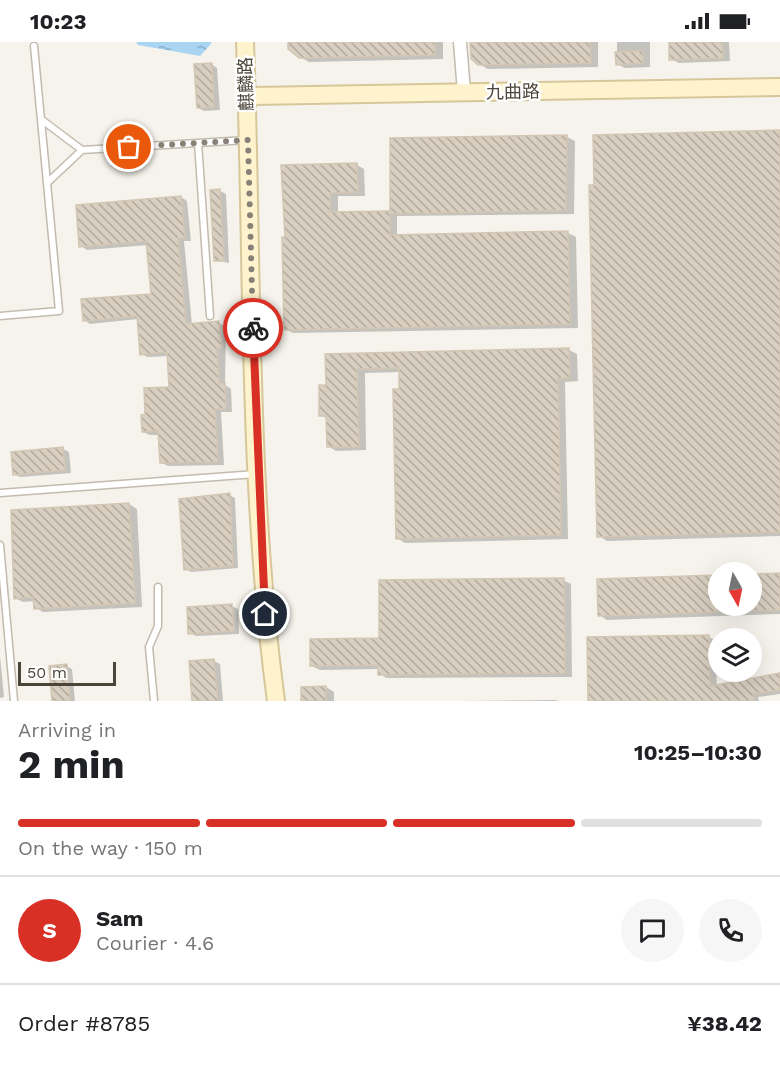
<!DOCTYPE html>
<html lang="en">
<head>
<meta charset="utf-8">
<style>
	body { margin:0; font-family:"Work Sans","Noto Sans SC",sans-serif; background:#f6f6f6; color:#202124; height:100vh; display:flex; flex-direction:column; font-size:22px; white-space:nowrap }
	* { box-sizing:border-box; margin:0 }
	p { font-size:20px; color:#757577 }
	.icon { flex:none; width:33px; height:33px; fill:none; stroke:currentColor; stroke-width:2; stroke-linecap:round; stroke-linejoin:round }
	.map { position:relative; height:659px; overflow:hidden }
	.details { display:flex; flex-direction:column; background:#fff; flex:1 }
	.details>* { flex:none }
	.needle { width:39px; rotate:171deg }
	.buttons { position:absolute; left:708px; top:520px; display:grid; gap:12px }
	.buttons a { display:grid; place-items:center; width:54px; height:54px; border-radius:50%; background:#fff; box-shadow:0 6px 24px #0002; font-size:30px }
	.scale { position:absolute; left:18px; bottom:15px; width:98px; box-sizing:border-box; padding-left:6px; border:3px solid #4b4439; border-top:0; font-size:16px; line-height:21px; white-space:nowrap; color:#4b4439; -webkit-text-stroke:4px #fff; paint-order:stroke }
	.pin { position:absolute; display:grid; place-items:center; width:51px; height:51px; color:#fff; margin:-26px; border:3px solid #fff; border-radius:50%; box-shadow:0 2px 6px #0007 }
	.courier { position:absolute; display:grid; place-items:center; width:60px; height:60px; margin:-30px; border:4px solid #d93025; border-radius:50%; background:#fff; color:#222; box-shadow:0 2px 8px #0007 }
	.head em { font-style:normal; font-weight:700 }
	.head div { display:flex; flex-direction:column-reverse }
	.head { display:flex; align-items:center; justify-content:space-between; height:102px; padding:0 18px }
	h1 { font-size:39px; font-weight:700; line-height:45px }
	.bar { display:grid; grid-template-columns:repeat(4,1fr); gap:9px 6px; align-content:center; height:72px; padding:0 18px }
	.bar i { height:8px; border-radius:4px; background:#e0e0e0 }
	.bar .selected { background:#d93025 }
	.bar p { grid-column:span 4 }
	.line { display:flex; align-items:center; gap:15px; padding:0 18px; border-top:2px solid #e0e0e0 }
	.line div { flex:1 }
	.round { display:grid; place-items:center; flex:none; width:63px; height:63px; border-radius:32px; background:#f6f6f6 }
	.status { display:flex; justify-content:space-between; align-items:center; height:42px; padding:0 30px; background:#fff; direction:ltr }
	.status svg { height:16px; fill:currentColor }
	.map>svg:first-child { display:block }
	.water { fill:url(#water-ripples) }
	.shadow { fill:#0003 }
	.building { fill:url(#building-back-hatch); stroke:#d3c7b4; stroke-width:1.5 }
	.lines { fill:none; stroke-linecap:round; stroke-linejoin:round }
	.lane-casing { stroke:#c2bbae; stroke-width:9 }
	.street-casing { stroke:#c2bbae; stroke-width:15 }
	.secondary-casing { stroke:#d6c79b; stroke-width:20 }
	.lane { stroke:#fff; stroke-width:6 }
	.street { stroke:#fff; stroke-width:12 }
	.secondary { stroke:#fff3cd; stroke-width:16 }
	.done { stroke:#878178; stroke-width:6; stroke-dasharray:0 10.8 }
	.route { stroke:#d93025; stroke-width:8 }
	.labels { text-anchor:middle; stroke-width:5; stroke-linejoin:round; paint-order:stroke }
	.street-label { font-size:18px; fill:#4b4439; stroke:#fff }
</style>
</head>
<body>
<div class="status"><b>10:23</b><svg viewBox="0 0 49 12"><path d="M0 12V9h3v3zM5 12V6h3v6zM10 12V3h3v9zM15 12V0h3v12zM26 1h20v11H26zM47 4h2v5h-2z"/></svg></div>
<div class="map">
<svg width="780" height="659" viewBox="0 0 780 659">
	<defs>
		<pattern id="water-ripples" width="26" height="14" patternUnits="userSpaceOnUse" patternTransform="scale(1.5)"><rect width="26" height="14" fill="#a9d4f2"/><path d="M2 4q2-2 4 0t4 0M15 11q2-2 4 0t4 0" fill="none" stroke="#8caec5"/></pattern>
		<pattern id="building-back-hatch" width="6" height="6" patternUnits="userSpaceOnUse" patternTransform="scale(1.5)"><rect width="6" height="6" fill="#d8cfc1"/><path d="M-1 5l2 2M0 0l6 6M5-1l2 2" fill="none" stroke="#b1aa9e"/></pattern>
	</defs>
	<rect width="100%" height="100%" fill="#f6f3ec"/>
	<path class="water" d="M136,0H211V2L200,14L138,3Z"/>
	<path class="shadow" d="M289,0H443V17L309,20L300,15Z
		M472,0H598V25L488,27L479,22Z
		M609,0H650V25L625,26L617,22V0Z
		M670,0H729L730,19L679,21L671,17Z
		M211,22L217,26L220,68L204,69L198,66Z
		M780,90V494L607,499L599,494Z
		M567,95L575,99L574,172L397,174V194L568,191L576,195L578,286L293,291L285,287L287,196L357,123L364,127L365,154H338V171L389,170Z
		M220,149L226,152L229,221L215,218Z
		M181,155L187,159L191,199H184L192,283L219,281L226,285L225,343L231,347L232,370H221L224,423L168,424L162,421L160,393H150L143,390L147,374L170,346L169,314L148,315L141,312L138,277L90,282L84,278L153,253L148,203L87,208L81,204Z
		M569,308L577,312L578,339L565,340L568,497L405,501L397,496L400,330L365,331L366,408L336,409L328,404V377L321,373L327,344L326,313Z
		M63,407L69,410L71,431L20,435L14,432Z
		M229,453L235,456L238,526L191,530L185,527Z
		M129,462L137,467L142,565L43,570L36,566L35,559L23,560L15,556Z
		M752,533H780V572L607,578L599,573L598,538L718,534V564H752Z
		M563,538L571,542L572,635L387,636L379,632V627L320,628L312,624L381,597Z
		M232,564L238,567L239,592L196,594L190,591Z
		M709,595L716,599L717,659H589L588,597Z
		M0,614L4,655L0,656Z
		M214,619L220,622L223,659H193L190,621Z
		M66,624L72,627L75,659H54L51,625Z
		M780,632V652L758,655L759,659H729L726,643Z
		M326,645L334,650V659H303V646Z
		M556,658L557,659H465Z"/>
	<path class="building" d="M288,0H435V13L299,16L288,7Z
		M470,0H590L591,21L478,23L471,17Z
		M669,0H722L723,16L669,18Z
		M643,9V21L616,23L615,10Z
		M212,21L214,65L197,66L194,22Z
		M780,88V490L597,495L589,143H594L593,93Z
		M567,93L566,168L390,172V96Z
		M357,121L358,150L330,151V170L390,169V193L568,189L570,282L284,288L282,195H285L281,123Z
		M220,147L224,219H214L210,148Z
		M181,154L185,196H178L186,282L219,279L222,306H217L219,342L225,341L226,367H215L218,420L160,421L158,389L142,390L141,373L145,372L144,346L169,345L167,310L140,313L137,274L83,279L81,257L151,252L146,199L79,205L76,163Z
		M569,306L570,336H558L561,493L396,497L393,347H399V326L357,327L359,405H327L326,374H319V343H326L325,312Z
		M63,405L65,428L13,433L11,410Z
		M230,451L233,524L184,528L179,457Z
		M129,461L135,561L34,567L33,555L14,557L11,468Z
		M780,531V568L752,569V532Z
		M718,533V570L598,574L597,537Z
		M564,536L565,631L378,633V623L310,624V597L379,596V538Z
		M232,562L234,589L188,592L187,565Z
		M709,593L710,644L780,631V648L753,652L754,659H588L587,595Z
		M214,617L218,659H192L189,619Z
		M67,622L70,659H52L49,624Z
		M326,644V659H301V645Z"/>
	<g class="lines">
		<g class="lane-casing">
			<path id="lane" d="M34,4L47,141
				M42,78L82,108
				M198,101L210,274
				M0,274L59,269L47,141L82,108L247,98
				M0,451L257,432
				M0,503L14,659
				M154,659L149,605L158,584V545"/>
		</g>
		<g class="street-casing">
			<path id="street" d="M460,0L464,50"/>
		</g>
		<g class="secondary-casing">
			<path id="secondary" d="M245,0C253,219 247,441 276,659
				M247,54L780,45"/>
		</g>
		<use href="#lane" class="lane"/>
		<use href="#street" class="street"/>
		<use href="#secondary" class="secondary"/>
	</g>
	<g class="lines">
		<path class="done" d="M129,105L248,98L253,286"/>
		<path class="route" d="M253,286L265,572"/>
	</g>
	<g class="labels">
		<g class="street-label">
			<text transform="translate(246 42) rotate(-92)" y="6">麒麟路</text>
			<text transform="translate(513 50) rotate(-1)" y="6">九曲路</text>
		</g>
	</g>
</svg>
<div class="buttons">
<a><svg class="needle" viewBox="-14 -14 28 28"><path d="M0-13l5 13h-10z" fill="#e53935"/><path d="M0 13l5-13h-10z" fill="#757577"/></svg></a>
<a><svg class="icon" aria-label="layers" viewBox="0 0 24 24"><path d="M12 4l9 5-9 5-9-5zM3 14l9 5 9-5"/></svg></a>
</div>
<div class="scale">50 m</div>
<div class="pin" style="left:129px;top:105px;background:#ea580c"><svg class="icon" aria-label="bag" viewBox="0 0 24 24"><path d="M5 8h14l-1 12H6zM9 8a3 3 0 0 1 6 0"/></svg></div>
<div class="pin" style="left:265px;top:572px;background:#1f2937"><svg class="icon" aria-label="home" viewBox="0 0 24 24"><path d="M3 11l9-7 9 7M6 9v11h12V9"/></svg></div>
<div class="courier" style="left:253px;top:286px"><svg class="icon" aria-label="bike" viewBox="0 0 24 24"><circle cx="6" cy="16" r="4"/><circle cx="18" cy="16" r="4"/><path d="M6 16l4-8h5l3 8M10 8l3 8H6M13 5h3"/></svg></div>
</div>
<section class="details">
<div class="head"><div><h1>2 min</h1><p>Arriving in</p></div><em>10:25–10:30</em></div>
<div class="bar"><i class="selected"></i><i class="selected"></i><i class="selected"></i><i></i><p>On the way · 150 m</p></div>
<div class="line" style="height:108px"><b class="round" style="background:#d93025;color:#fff">S</b><div><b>Sam</b><p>Courier · 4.6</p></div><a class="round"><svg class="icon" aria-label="chat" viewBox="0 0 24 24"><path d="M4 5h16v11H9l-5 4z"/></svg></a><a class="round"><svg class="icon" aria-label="phone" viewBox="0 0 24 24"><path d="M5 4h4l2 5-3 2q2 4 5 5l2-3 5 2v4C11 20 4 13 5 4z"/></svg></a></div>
<div class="line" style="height:78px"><div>Order #8785</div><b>¥38.42</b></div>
</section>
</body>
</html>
